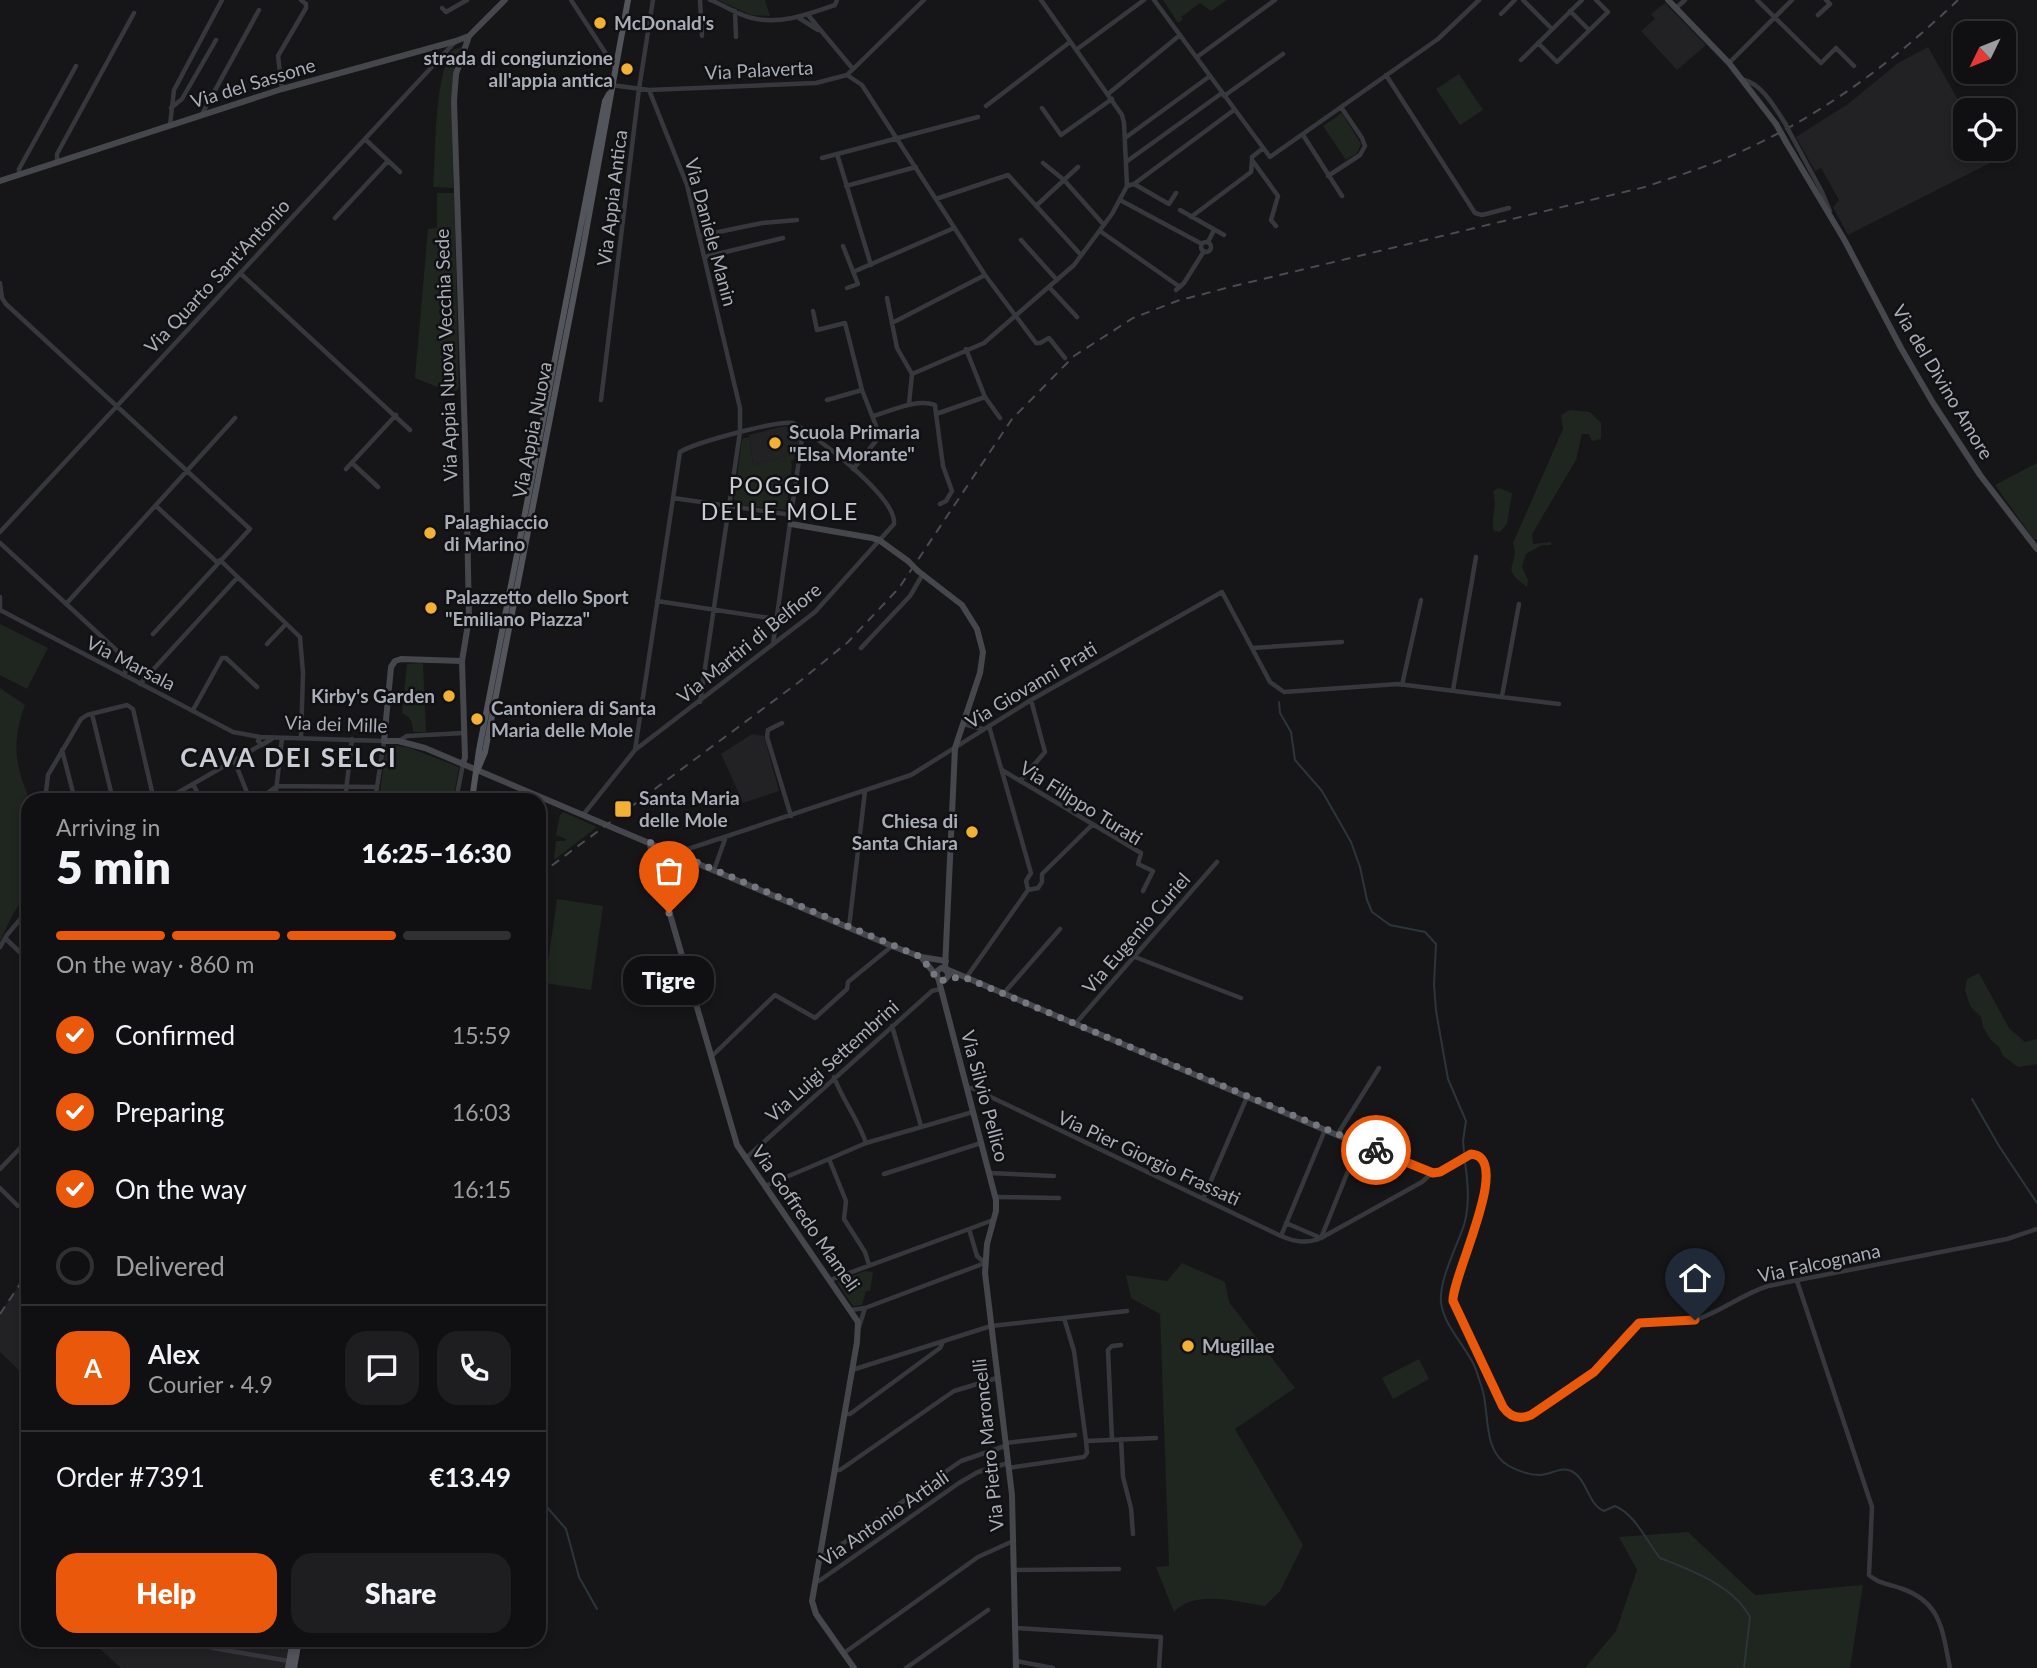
<!DOCTYPE html>
<html lang="en">
<head>
<meta charset="utf-8">
<style>
	body { margin:0; font-family:Lato,sans-serif; background:#1e1e20; color:#f1f3f6; height:100vh; display:flex; flex-direction:column; font-size:26px; white-space:nowrap }
	* { box-sizing:border-box; margin:0 }
	p { font-size:23px; color:#9c9d9f }
	.icon { flex:none; width:38px; height:38px; fill:none; stroke:currentColor; stroke-width:2; stroke-linecap:round; stroke-linejoin:round }
	.map { position:relative; flex:1; overflow:hidden }
	.side { position:absolute; left:21px; top:793px; width:525px; height:854px; display:flex; flex-direction:column; background:#101012; border-radius:21px; box-shadow:0 4px 10px #0003,0 0 0 2px #303032 }
	.side>* { flex:none }
	.needle { width:46px; rotate:227deg }
	.fabs { position:absolute; left:1953px; top:21px; display:grid; gap:14px }
	.fabs a { display:grid; place-items:center; width:63px; height:63px; border-radius:14px; background:#101012; box-shadow:0 4px 10px #0003,0 0 0 2px #303032; font-size:35px }
	.pin { position:absolute; display:grid; place-items:center; width:60px; height:60px; color:#fff; margin:-72px -30px; border-radius:50% 50% 50% 0; rotate:-45deg; box-shadow:0 0 7px #0007 }
	.pin .icon { rotate:45deg }
	.courier { position:absolute; display:grid; place-items:center; width:70px; height:70px; margin:-35px; border:5px solid #ea580c; border-radius:50%; background:#fff; color:#222; box-shadow:0 2px 9px #0007 }
	.bubble { position:absolute; height:49px; border-radius:21px; background:#101012; box-shadow:0 4px 10px #0003,0 0 0 2px #303032; font-size:23px; font-weight:800; line-height:49px; text-align:center }
	.overview em { font-style:normal; font-weight:800 }
	.overview div { display:flex; flex-direction:column-reverse }
	.overview { display:flex; align-items:center; justify-content:space-between; height:119px; padding:0 35px }
	h1 { font-size:46px; font-weight:800; line-height:52px }
	.bar { display:grid; grid-template-columns:repeat(4,1fr); gap:10px 7px; align-content:center; height:84px; padding:0 35px }
	.bar i { height:9px; border-radius:5px; background:#303032 }
	.bar .selected { background:#ea580c }
	.bar p { grid-column:span 4 }
	.line { display:flex; align-items:center; gap:18px; padding:0 35px; border-top:2px solid #303032 }
	.line div { flex:1 }
	.round { display:grid; place-items:center; flex:none; width:74px; height:74px; border-radius:21px; background:#1e1e20 }
	ol { padding:0 35px; list-style:none }
	li { display:flex; align-items:center; gap:21px; height:77px }
	li p { margin-inline-start:auto }
	li .icon { padding:7px; border-radius:50%; background:#ea580c; color:#fff; stroke-width:4 }
	li:last-child { color:#9c9d9f }
	li i { width:38px; height:38px; border:4px solid #303032; border-radius:50% }
	.button { display:flex; gap:14px; margin-top:auto; padding:14px 35px }
	.button a { flex:1; height:80px; border-radius:21px; background:#ea580c; color:#fff; font-size:28px; font-weight:800; line-height:80px; text-align:center }
	.button a+a { background:#1e1e20; color:#f1f3f6 }
	.map>svg:first-child { display:block }
	.built { fill:#222225 }
	.green { fill:#1e261f }
	.lines { fill:none; stroke-linecap:round; stroke-linejoin:round }
	.stream { stroke:#2c353c; stroke-width:2 }
	.street { stroke:#37383d; stroke-width:4.5 }
	.secondary { stroke:#45474d; stroke-width:6 }
	.primary { stroke:#53555c; stroke-width:6 }
	.rail { stroke:#4a4c52; stroke-width:2; stroke-dasharray:9 7; stroke-linecap:butt }
	.street-bridge { stroke:#37383d; stroke-width:4.5 }
	.secondary-bridge { stroke:#45474d; stroke-width:6 }
	.done { stroke:#757880; stroke-width:7; stroke-dasharray:0 12.6 }
	.route { stroke:#ea580c; stroke-width:9 }
	.poi-dot { fill:#f2b134; stroke:#111113; stroke-width:2.5 }
	.labels { text-anchor:middle; stroke-width:5; stroke-linejoin:round; paint-order:stroke }
	.poi-label { font-size:19px; font-weight:bold; fill:#a8adb8; stroke:#111113; text-anchor:start }
	.street-label { font-size:19px; fill:#a8adb8; stroke:#111113 }
	.quarter-label { font-size:23px; letter-spacing:2px; fill:#c9ccd4; stroke:#111113 }
	.district-label { font-size:26px; font-weight:bold; letter-spacing:2px; fill:#c9ccd4; stroke:#111113 }
</style>
</head>
<body>
<div class="map">
<svg width="2037" height="1668" viewBox="0 0 2037 1668">
	<rect width="100%" height="100%" fill="#161618"/>
	<path class="built" d="M1665,3L1706,45L1677,70L1641,31L1655,19L1651,14Z
		M1928,47L1965,112V149H1986L1994,161L1848,235L1833,207L1839,200L1821,168L1815,171L1796,137L1848,104L1898,63Z
		M784,426L797,429L801,434L798,450L793,452L794,454L753,465L749,435Z
		M752,734L764,736L779,791L743,803L721,754Z
		M28,1272V1379L0,1352V1314Z
		M90,1640H299L294,1668H121Z"/>
	<path class="green" d="M718,0H765L770,16L751,15Z
		M1163,0H1227L1211,11L1200,3L1181,17L1183,19L1178,23Z
		M461,47H463L454,72L452,85L453,188L433,187C436,148 434,84 451,51Z
		M1459,74L1483,110L1460,125L1436,89Z
		M1342,113L1361,144L1357,153L1346,160L1323,126Z
		M437,193H454L459,387L456,391L440,388L415,378L428,229L437,228Z
		M1570,410L1590,412L1601,423V439L1592,441L1589,434H1582L1576,460L1532,534L1533,544L1551,542V545H1542L1526,554L1522,567L1528,580L1527,587C1497,566 1521,567 1513,543L1563,429L1561,415Z
		M749,437L753,465L794,454L795,459L791,461L792,466L786,510L740,505L734,499L742,439Z
		M2037,463V539L2034,540L1995,485Z
		M1499,488L1512,493L1507,524L1500,532L1494,531C1490,517 1498,509 1493,491Z
		M0,624L48,648L27,689L0,675Z
		M420,663L423,664L426,732H413C413,723 410,716 402,713L407,664Z
		M0,688L25,705C12,741 14,764 30,800H28V891L13,914L0,941Z
		M391,745L410,748L459,767L453,800H379L385,754Z
		M563,812L597,827L554,860L556,841H565L566,839L556,835L560,815Z
		M557,899L603,906L591,990L545,983Z
		M1979,973L2009,1028L2025,1042L2037,1039V1064L2018,1067L2003,1056L1999,1047L1990,1039L1983,1027L1981,1017L1970,1006L1965,990L1967,979Z
		M1182,1263L1225,1282L1229,1302L1295,1388L1235,1429L1303,1545L1280,1591L1265,1606C1238,1602 1195,1589 1174,1612L1156,1567L1169,1566L1160,1314L1131,1298L1126,1275L1167,1281Z
		M865,1271L873,1272L870,1291H866L862,1305L853,1306L838,1284V1281L843,1280L845,1283L851,1280L850,1277Z
		M1419,1359L1429,1379L1393,1399L1382,1378Z
		M1688,1532L1755,1595L1863,1585L1850,1668H1585L1616,1631L1637,1570L1619,1537Z"/>
	<g class="lines">
		<path class="stream" d="M1279,702L1280,713L1291,732L1295,760L1322,791L1351,842L1360,867L1367,900L1372,912L1390,925L1425,932L1436,944L1434,984L1436,1011L1448,1079L1466,1121L1463,1141L1464,1152
			M1972,1099L1999,1146L2037,1203
			M1465,1162C1468,1183 1470,1204 1464,1225C1457,1246 1439,1280 1441,1302C1443,1323 1463,1344 1473,1363C1477,1371 1479,1380 1482,1388C1490,1413 1482,1451 1509,1466C1518,1471 1530,1475 1540,1475C1550,1475 1561,1466 1571,1471C1588,1479 1587,1504 1604,1511L1615,1506C1635,1514 1647,1542 1660,1558C1690,1570 1733,1585 1750,1617L1744,1668
			M539,1498L566,1529L579,1577L597,1609"/>
		<path class="street" d="M571,0L614,66
			M700,0L702,36
			M710,0C724,5 738,15 752,18C780,25 809,14 835,5L837,0
			M1154,0L1270,157L1438,39L1479,0
			M1523,0L1552,29
			M1757,0L1821,63L1836,48L1854,66
			M442,8L446,12L467,0
			M1676,8L1685,0
			M735,11L736,37
			M1570,11L1589,30
			M1501,14L1515,0
			M808,15L853,69
			M1818,15L1830,4L1826,0
			M799,18L818,30
			M1538,43L1557,62L1608,12L1596,0
			M1076,50L1144,0
			M1197,57L1275,0
			M1521,60L1582,0
			M1729,63L1792,0
			M847,75L862,85L985,275L1036,343H1040L1049,338L1065,358
			M1386,75L1475,213L1482,215L1509,208
			M1744,80C1762,84 1775,108 1785,123
			M611,85L649,90L816,83L847,75L924,0
			M282,89L278,56L306,8V4L301,0
			M649,90L687,185L740,408V432L700,702
			M1108,94L1180,35
			M1224,96L1283,54
			M986,106L1070,42
			M171,108L182,99L216,40
			M1042,108L1061,135L1112,99
			M202,114L259,10
			M170,125L174,90L222,0
			M1789,131L1822,192L1830,211
			M1303,135L1342,196
			M1125,138L1210,76
			M365,139L400,172
			M1262,149L1252,157V160L1278,196L1271,220L1276,226
			M837,154L871,265
			M822,158L978,117
			M57,162V154L134,13
			M1126,162L1222,93
			M1043,163L1064,180L1104,225
			M19,175V169L76,66
			M1328,176L1360,155L1365,146L1362,138L1341,107
			M1134,184L1234,110
			M846,186L916,167
			M1127,186L1134,184L1169,204L1176,193
			M936,199L1008,175L1081,255
			M1120,200L1202,244
			M1036,206L1078,167
			M1180,210L1224,235
			M1191,217L1251,172L1252,161
			M335,218L388,161
			M1100,231L1180,287
			M699,236L762,223L797,220
			M1021,240L1057,280
			M1208,242L1214,230
			M1201 247a5 5 0 1 1 10 0a5 5 0 1 1-10 0Z
			M843,246L858,284L847,288
			M705,257L783,238
			M853,272L954,228
			M240,273L410,430
			M0,283L2,298L6,304L250,529L153,634
			M1049,287L1077,317
			M1176,290L1184,283L1204,251
			M887,298L897,348L912,374
			M813,311L817,330L845,323L862,390L880,436L853,469
			M892,323L985,275
			M912,374L984,343L1074,265L1112,214L1127,186L1124,123L1122,115L1041,0
			M985,397L1000,418
			M601,400L639,89L653,0
			M827,400L862,390
			M909,404L912,374
			M936,414L943,466L952,491L946,501L940,504
			M873,416C891,411 917,398 935,405L936,414L985,397L966,349
			M352,463L378,487
			M346,469L396,415
			M673,498L792,515
			M156,506L218,563
			M0,532L454,43
			M0,543L126,659L125,676
			M220,560L300,637L303,673L301,738
			M0,597V610
			M657,601L776,619
			M66,604L235,418
			M0,610L233,732L260,737
			M267,644L286,624
			M773,644L803,431
			M861,648L910,596L923,574
			M1252,648L1342,642
			M140,684L237,578
			M1402,685L1421,600
			M1453,690L1476,557
			M1502,696L1519,604
			M193,710L222,658H226L257,687
			M92,714L113,800
			M782,723L768,730L767,737L791,816
			M963,724L983,729
			M989,726L1031,873L1026,881L1028,890
			M273,738L262,745L258,741L260,737L384,741L375,800
			M399,741L407,736L464,733
			M62,750L75,800
			M234,760L250,800
			M1002,770L1141,853L1138,864L1153,871L1143,891
			M1020,781L1045,752L1031,700
			M193,784L201,800
			M45,800L48,775L81,719L87,715L127,705L133,709L154,800
			M165,800L261,745
			M258,800L277,786L377,787
			M275,800L282,738
			M345,800L352,739
			M456,800L463,764
			M583,815L635,750L815,612L894,524C897,497 816,436 793,423C777,420 694,443 680,452L635,750
			M676,853L911,775L1031,700L1222,592L1270,682L1284,692L1398,684L1559,704
			M714,870L725,839
			M1028,890L1038,888L1042,882V874L1092,825
			M849,927L865,791
			M5,938L28,960
			M0,947L7,935L28,910
			M1135,957L1241,998
			M966,978L1028,890
			M1004,993L1060,929
			M1076,1023L1217,862
			M892,1026L921,1126
			M711,1057L775,995L815,1018L847,989L848,982L892,946
			M834,1077C843,1101 858,1119 866,1143
			M967,1089L972,1088L1281,1236C1295,1242 1307,1244 1321,1238L1422,1182L1432,1173
			M1337,1135L1379,1068
			M746,1158L932,991L940,989
			M829,1159L866,1143L973,1112
			M0,1169L28,1140
			M1440,1172L1473,1154C1479,1155 1483,1157 1485,1163C1496,1185 1463,1259 1455,1284L1453,1298L1458,1315L1503,1407C1508,1413 1513,1418 1521,1418C1536,1418 1590,1377 1601,1365C1613,1352 1625,1328 1641,1322C1658,1316 1678,1326 1695,1320C1721,1312 1742,1294 1768,1286L2007,1239L2037,1229
			M989,1173L1054,1176
			M884,1174L981,1143
			M765,1186L829,1159L846,1201L844,1219L865,1252L869,1265
			M0,1188L18,1206
			M996,1197L1059,1198
			M1203,1199L1247,1097
			M1286,1223L1321,1238L1359,1144
			M1281,1236L1325,1130
			M830,1280L969,1229
			M1797,1281L1872,1507L1869,1575C1877,1583 1889,1584 1900,1588C1942,1602 1942,1630 1950,1668
			M851,1310L865,1308L985,1263L977,1256L969,1229L993,1220
			M1064,1318L1074,1351L1086,1441L1156,1438
			M859,1327L865,1308
			M852,1370L991,1326L1127,1311
			M844,1414H850L940,1348L943,1342
			M1121,1439L1123,1477L1131,1508L1133,1534
			M1112,1440L1108,1350L1112,1346L1121,1345
			M1006,1443L1075,1435
			M1008,1468L1084,1457L1087,1453L1086,1441
			M834,1470H840L954,1391L997,1378
			M819,1560L961,1461L1005,1446
			M1015,1570L1119,1569
			M816,1580L819,1581L959,1483L978,1472L1008,1463
			M1016,1628L1161,1637L1159,1668
			M187,1640L213,1648L289,1661
			M844,1653L978,1557L1013,1541
			M1016,1661L1053,1668
			M906,1668L988,1610"/>
		<path class="secondary" d="M1668,0L1729,63L1776,124
			M1786,142L1845,241L1901,348L1933,403L1980,475L2037,549
			M0,181L282,89L456,41L469,36L505,0
			M791,524L872,538L879,540L908,561
			M918,571L962,605L977,629L983,652L980,673L955,748L945,969L949,975L945,980L939,981L936,972L941,968L945,969
			M462,661L401,659L395,661L391,667L384,741H398L425,748L892,946L921,957L946,961
			M463,764L465,757L462,661L469,618L466,468L454,101L456,74L469,36
			M649,842L737,1145L858,1322L857,1342L812,1601L816,1614L854,1668
			M921,957L935,974
			M946,969L1337,1135L1432,1173L1440,1172
			M939,981L996,1200V1211L987,1244L985,1273L1012,1495L1016,1668"/>
		<path class="primary" d="M477,771L485,752L582,254L628,0
			M472,800L479,750L605,101L609,94
			M288,1668L293,1640
			M294,1668L299,1640"/>
		<path class="rail" d="M539,875L799,682L848,642L899,588L1012,419L1074,356L1133,318L1177,301L1230,287L1645,187C1674,177 1703,168 1731,156C1817,119 1891,64 1958,0
			M0,1314L28,1272"/>
		<path class="street-bridge" d="M1785,123L1789,131"/>
		<path class="secondary-bridge" d="M1776,124L1786,142
			M908,561L918,571"/>
	</g>
	<g class="lines">
		<path class="done" d="M669,913L649,842L921,957L939,981L959,977L966,978L1376,1150"/>
		<path class="route" d="M1376,1150L1433,1173L1440,1172L1471,1154C1514,1157 1452,1275 1453,1301L1503,1407C1510,1417 1519,1420 1531,1415L1594,1372L1639,1323L1695,1320"/>
	</g>
	<g class="poi-dot">
		<circle cx="600" cy="23" r="7"/>
		<circle cx="627" cy="69" r="7"/>
		<circle cx="775" cy="443" r="7"/>
		<circle cx="430" cy="533" r="7"/>
		<circle cx="431" cy="608" r="7"/>
		<circle cx="449" cy="696" r="7"/>
		<circle cx="477" cy="719" r="7"/>
		<rect x="614" y="800" width="18" height="18" rx="3.5"/>
		<circle cx="972" cy="832" r="7"/>
		<circle cx="1188" cy="1346" r="7"/>
	</g>
	<g class="labels">
		<g class="poi-label">
			<text x="614" y="30">McDonald's</text>
			<text x="613" y="65" text-anchor="end">strada di congiunzione<tspan x="613" dy="22">all'appia antica</tspan></text>
			<text x="789" y="439">Scuola Primaria<tspan x="789" dy="22">"Elsa Morante"</tspan></text>
			<text x="444" y="529">Palaghiaccio<tspan x="444" dy="22">di Marino</tspan></text>
			<text x="445" y="604">Palazzetto dello Sport<tspan x="445" dy="22">"Emiliano Piazza"</tspan></text>
			<text x="435" y="703" text-anchor="end">Kirby's Garden</text>
			<text x="491" y="715">Cantoniera di Santa<tspan x="491" dy="22">Maria delle Mole</tspan></text>
			<text x="639" y="805">Santa Maria<tspan x="639" dy="22">delle Mole</tspan></text>
			<text x="958" y="828" text-anchor="end">Chiesa di<tspan x="958" dy="22">Santa Chiara</tspan></text>
			<text x="1202" y="1353">Mugillae</text>
		</g>
		<g class="street-label">
			<text transform="translate(759 70) rotate(-3)" y="7">Via Palaverta</text>
			<text transform="translate(253 83) rotate(-17)" y="7">Via del Sassone</text>
			<text transform="translate(612 198) rotate(-83)" y="7">Via Appia Antica</text>
			<text transform="translate(711 232) rotate(75)" y="7">Via Daniele Manin</text>
			<text transform="translate(217 276) rotate(-47)" y="7">Via Quarto Sant'Antonio</text>
			<text transform="translate(446 355) rotate(-92)" y="7">Via Appia Nuova Vecchia Sede</text>
			<text transform="translate(1943 382) rotate(59)" y="7">Via del Divino Amore</text>
			<text transform="translate(532 430) rotate(-79)" y="7">Via Appia Nuova</text>
			<text transform="translate(749 643) rotate(-39)" y="7">Via Martiri di Belfiore</text>
			<text transform="translate(131 663) rotate(27)" y="7">Via Marsala</text>
			<text transform="translate(1031 685) rotate(-31)" y="7">Via Giovanni Prati</text>
			<text transform="translate(336 724) rotate(2)" y="7">Via dei Mille</text>
			<text transform="translate(1081 803) rotate(32)" y="7">Via Filippo Turati</text>
			<text transform="translate(1136 933) rotate(-49)" y="7">Via Eugenio Curiel</text>
			<text transform="translate(832 1061) rotate(-42)" y="7">Via Luigi Settembrini</text>
			<text transform="translate(985 1096) rotate(75)" y="7">Via Silvio Pellico</text>
			<text transform="translate(1149 1158) rotate(25)" y="7">Via Pier Giorgio Frassati</text>
			<text transform="translate(806 1218) rotate(55)" y="7">Via Goffredo Mameli</text>
			<text transform="translate(1819 1263) rotate(-12)" y="7">Via Falcognana</text>
			<text transform="translate(988 1445) rotate(-96)" y="7">Via Pietro Maroncelli</text>
			<text transform="translate(884 1518) rotate(-35)" y="7">Via Antonio Artiali</text>
		</g>
		<g class="quarter-label">
			<text x="780" y="494">POGGIO<tspan x="780" dy="26">DELLE MOLE</tspan></text>
		</g>
		<g class="district-label">
			<text x="289" y="767">CAVA DEI SELCI</text>
		</g>
	</g>
</svg>
<div class="fabs">
<a><svg class="needle" viewBox="-14 -14 28 28"><path d="M0-13l5 13h-10z" fill="#e53935"/><path d="M0 13l5-13h-10z" fill="#9c9d9f"/></svg></a>
<a><svg class="icon" aria-label="locate" viewBox="0 0 24 24"><circle cx="12" cy="12" r="6"/><path d="M12 2v4M12 18v4M2 12h4M18 12h4"/></svg></a>
</div>
<div class="pin" style="left:669px;top:913px;background:#ea580c"><svg class="icon" aria-label="bag" viewBox="0 0 24 24"><path d="M5 8h14l-1 12H6zM9 8a3 3 0 0 1 6 0"/></svg></div>
<div class="pin" style="left:1695px;top:1320px;background:#1f2937"><svg class="icon" aria-label="home" viewBox="0 0 24 24"><path d="M3 11l9-7 9 7M6 9v11h12V9"/></svg></div>
<div class="courier" style="left:1376px;top:1150px"><svg class="icon" aria-label="bike" viewBox="0 0 24 24"><circle cx="6" cy="16" r="4"/><circle cx="18" cy="16" r="4"/><path d="M6 16l4-8h5l3 8M10 8l3 8H6M13 5h3"/></svg></div>
<div class="bubble" style="left:623px;top:956px;width:91px">Tigre</div>
<section class="side">
<div class="overview"><div><h1>5 min</h1><p>Arriving in</p></div><em>16:25–16:30</em></div>
<div class="bar"><i class="selected"></i><i class="selected"></i><i class="selected"></i><i></i><p>On the way · 860 m</p></div>
<ol>
<li><svg class="icon" aria-label="check" viewBox="0 0 24 24"><path d="M5 12l5 5 9-10"/></svg>Confirmed<p>15:59</p></li>
<li><svg class="icon" aria-label="check" viewBox="0 0 24 24"><path d="M5 12l5 5 9-10"/></svg>Preparing<p>16:03</p></li>
<li><svg class="icon" aria-label="check" viewBox="0 0 24 24"><path d="M5 12l5 5 9-10"/></svg>On the way<p>16:15</p></li>
<li><i></i>Delivered</li>
</ol>
<div class="line" style="height:126px"><b class="round" style="background:#ea580c;color:#fff">A</b><div><b>Alex</b><p>Courier · 4.9</p></div><a class="round"><svg class="icon" aria-label="chat" viewBox="0 0 24 24"><path d="M4 5h16v11H9l-5 4z"/></svg></a><a class="round"><svg class="icon" aria-label="phone" viewBox="0 0 24 24"><path d="M5 4h4l2 5-3 2q2 4 5 5l2-3 5 2v4C11 20 4 13 5 4z"/></svg></a></div>
<div class="line" style="height:91px"><div>Order #7391</div><b>€13.49</b></div>
<div class="button"><a>Help</a><a>Share</a></div>
</section>
</div>
</body>
</html>
